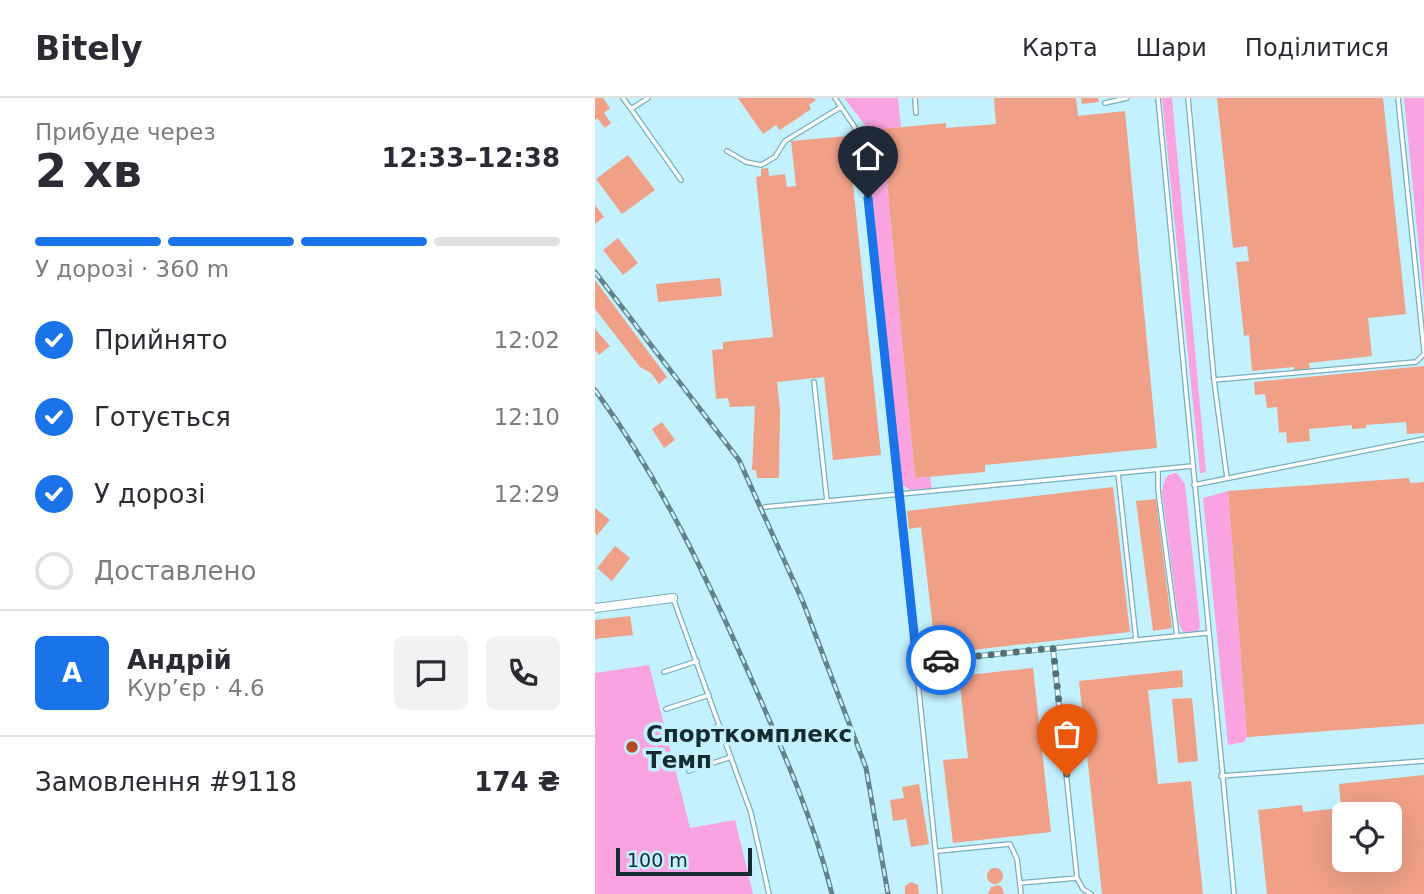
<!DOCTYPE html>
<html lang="uk">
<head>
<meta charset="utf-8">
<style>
	body { margin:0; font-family:"DejaVu Sans",sans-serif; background:#f2f2f3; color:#2b2b33; height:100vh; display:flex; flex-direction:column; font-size:26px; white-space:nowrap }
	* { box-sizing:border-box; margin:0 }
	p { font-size:23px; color:#7c7c81 }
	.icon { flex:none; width:38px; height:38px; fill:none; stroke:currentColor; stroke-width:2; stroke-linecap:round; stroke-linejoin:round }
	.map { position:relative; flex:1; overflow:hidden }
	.panel { display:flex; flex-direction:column; background:#fff; width:595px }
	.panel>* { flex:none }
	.controls { position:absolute; left:737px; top:704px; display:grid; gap:14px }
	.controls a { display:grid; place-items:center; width:70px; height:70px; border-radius:10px; background:#fff; box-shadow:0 7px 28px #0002; font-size:35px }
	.scale { position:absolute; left:21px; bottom:18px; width:136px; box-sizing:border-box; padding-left:7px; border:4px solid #152b32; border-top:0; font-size:19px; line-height:24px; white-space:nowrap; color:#152b32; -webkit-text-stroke:5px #c4f1ff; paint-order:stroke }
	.pin { position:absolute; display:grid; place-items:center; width:60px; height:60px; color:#fff; margin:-72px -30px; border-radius:50% 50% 50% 0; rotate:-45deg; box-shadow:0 0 7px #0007 }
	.pin .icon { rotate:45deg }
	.courier { position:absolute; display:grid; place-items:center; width:70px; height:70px; margin:-35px; border:5px solid #1a73e8; border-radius:50%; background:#fff; color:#222; box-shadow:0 2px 9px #0007 }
	.headline em { font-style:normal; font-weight:700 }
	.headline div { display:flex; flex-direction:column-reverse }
	.headline { display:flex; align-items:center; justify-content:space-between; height:119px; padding:0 35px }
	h1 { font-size:46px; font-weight:700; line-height:52px }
	.bar { display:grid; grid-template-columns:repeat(4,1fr); gap:10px 7px; align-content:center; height:84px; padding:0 35px }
	.bar i { height:9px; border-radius:5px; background:#e1e1e2 }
	.bar .on { background:#1a73e8 }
	.bar p { grid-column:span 4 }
	.line { display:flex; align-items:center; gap:18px; padding:0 35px; border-top:2px solid #e1e1e2 }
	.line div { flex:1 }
	.round { display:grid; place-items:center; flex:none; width:74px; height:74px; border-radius:10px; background:#f2f2f3 }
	ol { padding:0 35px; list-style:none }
	li { display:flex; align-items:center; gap:21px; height:77px }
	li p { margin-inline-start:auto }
	li .icon { padding:7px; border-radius:50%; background:#1a73e8; color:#fff; stroke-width:4 }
	li:last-child { color:#7c7c81 }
	li i { width:38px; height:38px; border:4px solid #e1e1e2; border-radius:50% }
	header { display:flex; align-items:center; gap:42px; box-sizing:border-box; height:98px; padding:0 35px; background:#fff; border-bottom:2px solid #e1e1e2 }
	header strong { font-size:33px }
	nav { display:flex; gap:38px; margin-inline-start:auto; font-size:24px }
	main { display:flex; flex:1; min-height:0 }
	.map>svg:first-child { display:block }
	.green { fill:#f9a4e0 }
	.building { fill:#efa087; fill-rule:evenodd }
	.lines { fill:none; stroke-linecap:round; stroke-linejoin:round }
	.lane-casing { stroke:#77aebe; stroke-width:6 }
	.street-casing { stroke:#77aebe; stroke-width:10 }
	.lane { stroke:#fff; stroke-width:3.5 }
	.street { stroke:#fff; stroke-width:8 }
	.rail-casing { stroke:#62828c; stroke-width:5 }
	.rail { stroke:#c4f1ff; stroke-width:2.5; stroke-dasharray:8; stroke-linecap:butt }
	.done { stroke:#52707a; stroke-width:7; stroke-dasharray:0 12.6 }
	.route { stroke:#1a73e8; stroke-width:9 }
	.poi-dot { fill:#b24a28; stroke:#c4f1ff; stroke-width:2.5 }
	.labels { text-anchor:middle; stroke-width:7; stroke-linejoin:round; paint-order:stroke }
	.poi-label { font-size:23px; font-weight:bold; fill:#152b32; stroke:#c4f1ff; text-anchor:start }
</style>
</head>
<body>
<header>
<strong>Bitely</strong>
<nav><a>Карта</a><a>Шари</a><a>Поділитися</a></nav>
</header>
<main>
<section class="panel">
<div class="headline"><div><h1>2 хв</h1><p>Прибуде через</p></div><em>12:33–12:38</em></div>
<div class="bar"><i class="on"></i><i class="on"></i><i class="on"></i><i></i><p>У дорозі · 360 m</p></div>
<ol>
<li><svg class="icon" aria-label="check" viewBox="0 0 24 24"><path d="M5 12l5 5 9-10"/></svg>Прийнято<p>12:02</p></li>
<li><svg class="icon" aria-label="check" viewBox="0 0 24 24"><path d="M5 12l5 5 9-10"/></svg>Готується<p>12:10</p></li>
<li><svg class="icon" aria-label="check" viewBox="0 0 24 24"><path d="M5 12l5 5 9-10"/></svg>У дорозі<p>12:29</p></li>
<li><i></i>Доставлено</li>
</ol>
<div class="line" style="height:126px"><b class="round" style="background:#1a73e8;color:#fff">А</b><div><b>Андрій</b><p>Кур’єр · 4.6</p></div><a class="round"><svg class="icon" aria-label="chat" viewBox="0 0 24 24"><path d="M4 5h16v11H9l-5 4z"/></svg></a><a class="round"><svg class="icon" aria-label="phone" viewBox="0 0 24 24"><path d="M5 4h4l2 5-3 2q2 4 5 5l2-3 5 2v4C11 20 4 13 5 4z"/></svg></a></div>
<div class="line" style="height:91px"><div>Замовлення #9118</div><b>174 ₴</b></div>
</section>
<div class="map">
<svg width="829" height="796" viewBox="0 0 829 796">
	<rect width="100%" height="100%" fill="#c4f1ff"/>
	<path class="green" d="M249,0H303L306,29L287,32L320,380L335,379L337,391L315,392L306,386L270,27Z
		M567,0H577L611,374L605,375Z
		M809,0H829V203Z
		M582,375L590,386L605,527L604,532L597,535L588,534L584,526L567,395C569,384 569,376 582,375Z
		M633,393L652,639L649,644L633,647L608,400Z
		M54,567L95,730L140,722L158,796H0V575Z"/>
	<path class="building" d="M0,0H8L15,10L9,15L16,25L10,30L2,20L0,22Z
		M143,0H219L221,2L214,7L216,11L185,32L181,27L168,36Z
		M399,0H481L483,18L530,13L562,350L390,367V374L320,380L287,31L351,25V30L401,26Z
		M486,0H503L504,4L487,6Z
		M622,0H788L811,216L773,220L777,258L714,265L715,272L699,274V269L657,273L654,237L649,238L641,164L654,163L652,148L638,150Z
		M253,38L286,357L238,362L229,279L182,284L185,311L184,380H162L161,372H157L160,308L135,309L133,300L121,301L117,252L128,251V244L178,239L161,79L166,78V71L173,70L174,78L190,76L192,89L201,88L196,43Z
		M33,57L60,92L27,116L1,81Z
		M0,107L9,119L0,126Z
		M23,140L43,165L28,177L8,152Z
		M125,180L127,198L63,204L61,186Z
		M0,182L72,279L64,286L56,275L45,269L0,211Z
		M0,231L15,248L4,257L0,252Z
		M829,268V335L812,336L811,324L771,327V330L757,331V327L714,331L715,343L692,345L691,334L684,335L682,309L672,310L670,296L660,297L659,284Z
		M67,324L80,342L69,350L57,331Z
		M814,380L815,385L829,384V626L652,639L633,393Z
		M518,389L535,534L341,556L326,429L314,431L312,413Z
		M561,401L577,530L558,533L541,403Z
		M0,410L15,422L2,437L0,435Z
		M20,448L35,460L17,483L2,470Z
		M35,518L38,537L0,541V522Z
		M438,570L456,734L358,745L348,662L373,660L364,578Z
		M587,572L588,589L553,592L563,686L596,683L608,796H507L484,583Z
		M597,600L603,663L583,665L577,601Z
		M829,677V796H672L663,712L707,707L708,714L746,710L744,686ZM749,716H794V761H749Z
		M324,686L334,746L316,749L311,721L298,723L295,702L309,700L307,689Z
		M392 778a8 8 0 1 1 16 0a8 8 0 1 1-16 0Z
		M316,784L323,787L324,796H310V788Z
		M403,787L407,789L409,796H393L396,789Z"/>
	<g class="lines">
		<g class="lane-casing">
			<path id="lane" d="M28,0L36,11L53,0
				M240,0L259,28L267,46L345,796
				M320,0L321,15
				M563,0L639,796
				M593,0L619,282L632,380
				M803,0L829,253
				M510,5L532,0
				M36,11L86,82
				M132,53L151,64L166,67L180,59L190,43L246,9
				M619,282L821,264L829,256
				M219,284L232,403
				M563,371V392L582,538
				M523,375L541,542
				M599,387L829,341
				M170,409L597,368
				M78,500L156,715L174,796
				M458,550L482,780L488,791L496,796
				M322,564L612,535
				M69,574L102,563
				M71,611L114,597
				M86,641L125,628
				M94,673L136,659
				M626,678L829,663
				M343,753L415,746L422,761L426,796
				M425,785L482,780"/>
		</g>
		<g class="street-casing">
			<path id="street" d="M0,510L78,500"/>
		</g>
		<use href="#lane" class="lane"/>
		<use href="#street" class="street"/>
		<g class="rail-casing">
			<path id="rail" d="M0,174L144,362L208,504L271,670L293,796
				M0,292C67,383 114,484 159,587C189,655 219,723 237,796"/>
		</g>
		<use href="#rail" class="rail"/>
	</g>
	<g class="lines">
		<path class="done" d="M346,562L458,550L472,678"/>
		<path class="route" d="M273,100L322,564L346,562"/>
	</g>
	<circle class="poi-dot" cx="37" cy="649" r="7"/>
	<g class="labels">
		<g class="poi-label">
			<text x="51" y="644">Спорткомплекс<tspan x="51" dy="26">Темп</tspan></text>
		</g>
	</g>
</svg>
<div class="controls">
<a><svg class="icon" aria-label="locate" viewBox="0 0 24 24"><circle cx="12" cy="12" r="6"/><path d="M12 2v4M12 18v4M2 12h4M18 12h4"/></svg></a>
</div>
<div class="scale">100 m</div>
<div class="pin" style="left:472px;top:678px;background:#ea580c"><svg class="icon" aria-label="bag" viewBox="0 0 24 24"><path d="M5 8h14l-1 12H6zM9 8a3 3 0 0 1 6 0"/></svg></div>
<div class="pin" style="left:273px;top:100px;background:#1f2937"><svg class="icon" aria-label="home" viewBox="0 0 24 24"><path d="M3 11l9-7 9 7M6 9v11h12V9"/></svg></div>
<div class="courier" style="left:346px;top:562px"><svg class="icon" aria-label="car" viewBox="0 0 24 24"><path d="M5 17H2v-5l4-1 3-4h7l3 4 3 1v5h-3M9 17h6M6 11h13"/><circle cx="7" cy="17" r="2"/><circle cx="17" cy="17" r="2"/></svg></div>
</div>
</main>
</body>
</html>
